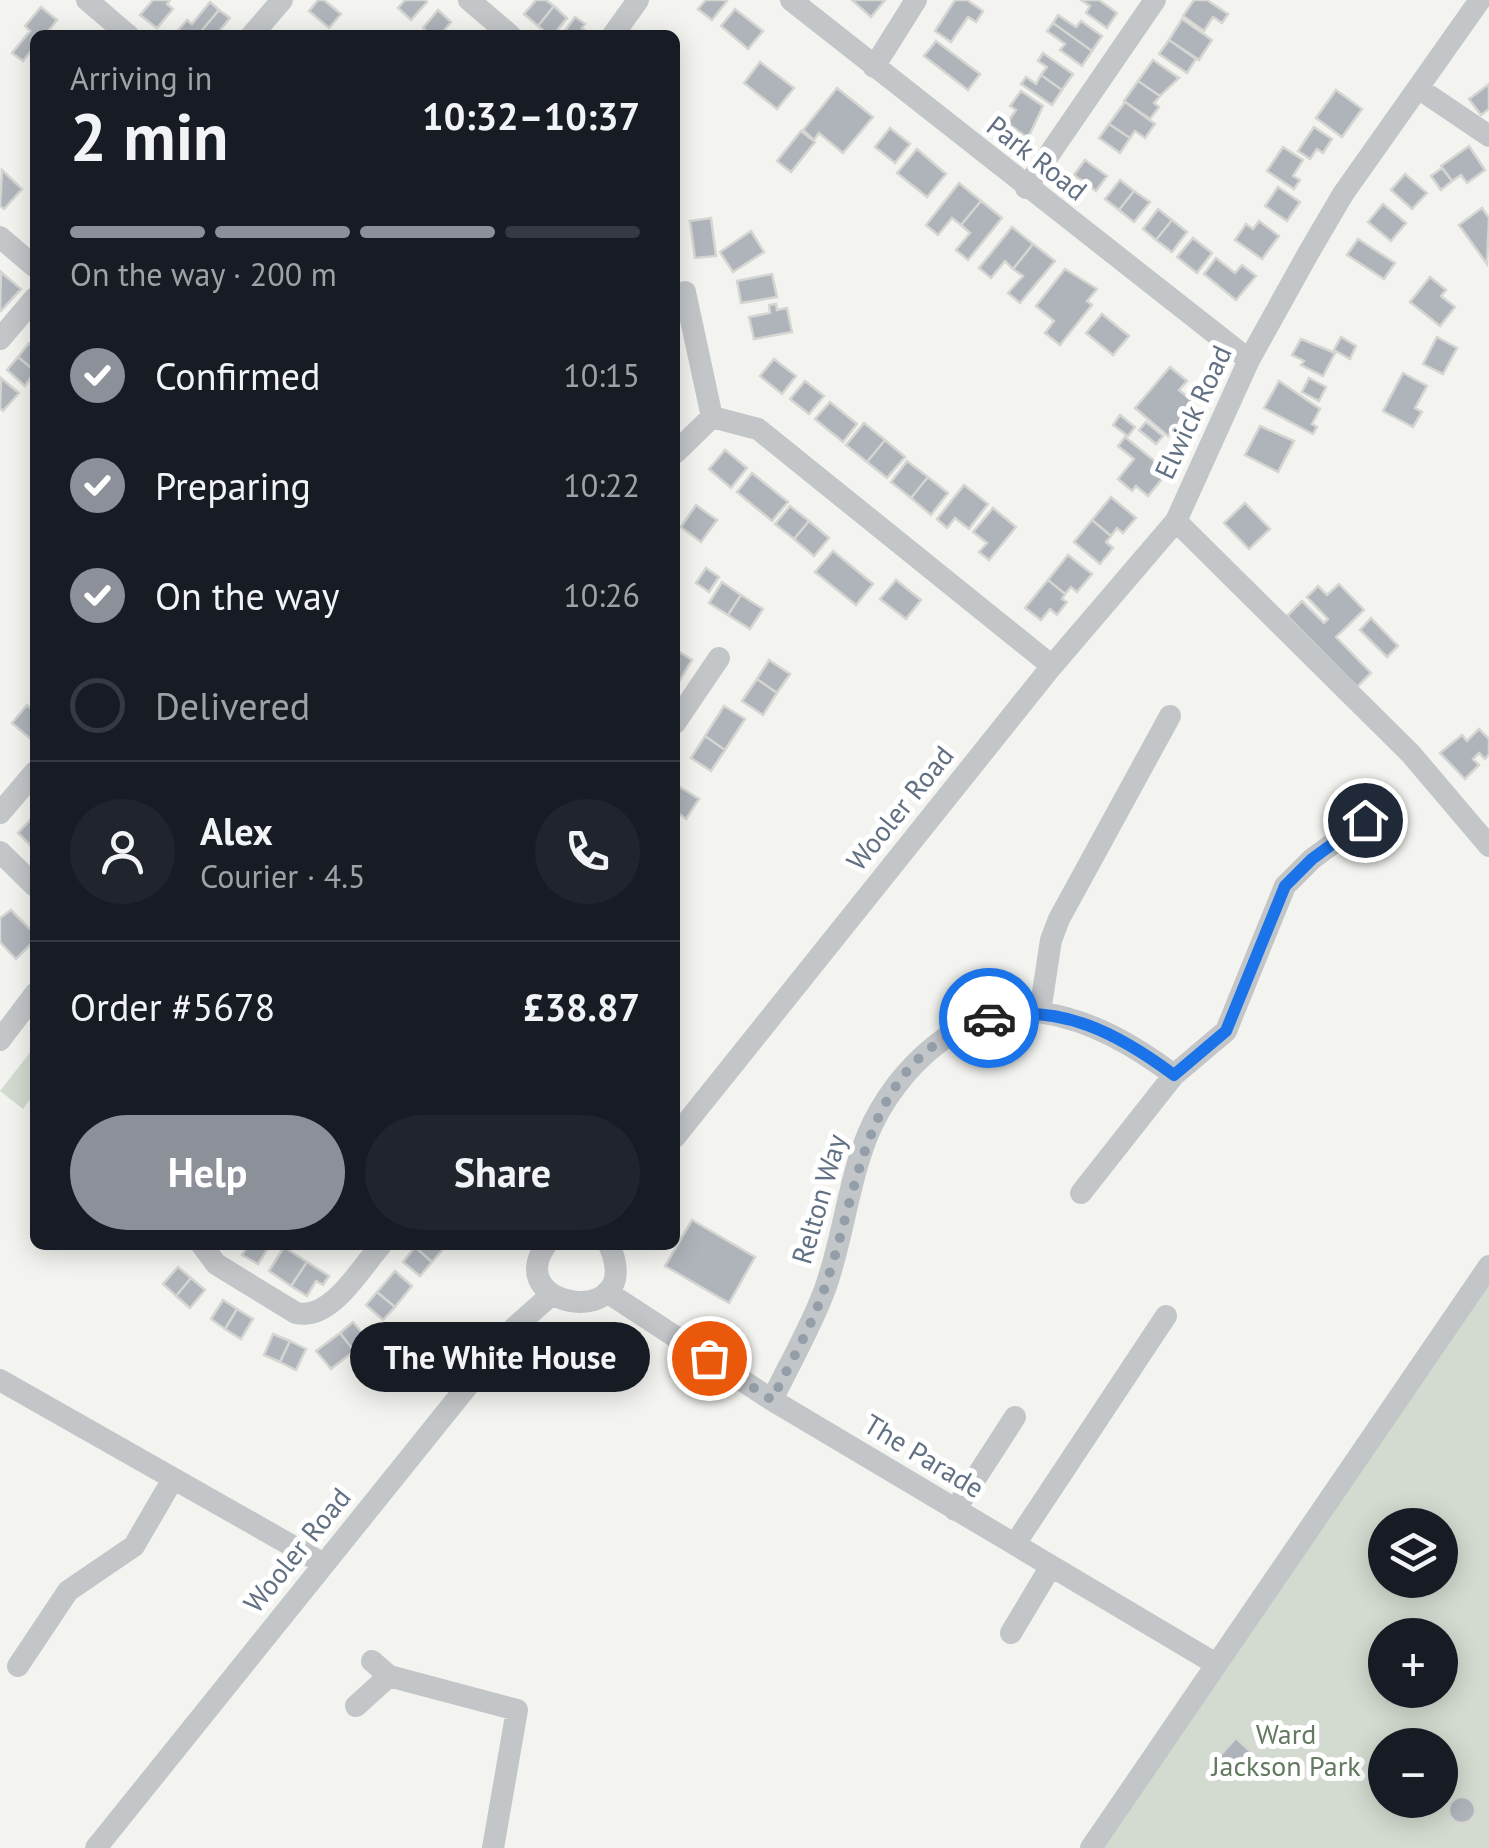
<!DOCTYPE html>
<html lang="en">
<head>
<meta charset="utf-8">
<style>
	body { margin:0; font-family:"PT Sans",sans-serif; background:#20242c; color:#f1f3f6; height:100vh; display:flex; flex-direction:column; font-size:38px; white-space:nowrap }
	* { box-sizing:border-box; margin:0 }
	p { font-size:32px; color:#9ea1a6 }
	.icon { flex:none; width:55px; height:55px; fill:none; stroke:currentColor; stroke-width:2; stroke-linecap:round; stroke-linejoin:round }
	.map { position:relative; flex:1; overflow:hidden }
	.details { position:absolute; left:30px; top:30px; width:650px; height:1220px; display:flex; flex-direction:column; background:#171b24; border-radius:15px; box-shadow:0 5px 25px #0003 }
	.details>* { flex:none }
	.controls { position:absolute; left:1368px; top:1508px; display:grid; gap:20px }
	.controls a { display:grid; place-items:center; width:90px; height:90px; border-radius:50%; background:#171b24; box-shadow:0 5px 25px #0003; font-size:50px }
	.pin { position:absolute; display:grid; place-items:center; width:85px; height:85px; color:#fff; margin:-42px; border:5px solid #fff; border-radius:50%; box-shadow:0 2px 10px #0007 }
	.courier { position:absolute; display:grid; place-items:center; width:100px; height:100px; margin:-50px; border:8px solid #1a73e8; border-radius:50%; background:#fff; color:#222; box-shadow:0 2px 12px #0007 }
	.bubble { position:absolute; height:70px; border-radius:35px; background:#171b24; box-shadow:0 5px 25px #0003; font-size:32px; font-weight:700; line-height:70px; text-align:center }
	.overview em { font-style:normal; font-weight:700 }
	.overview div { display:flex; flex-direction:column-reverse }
	.overview { display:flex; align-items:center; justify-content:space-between; height:170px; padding:0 40px }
	h1 { font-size:65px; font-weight:700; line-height:75px }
	.bar { display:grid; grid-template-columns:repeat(4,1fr); gap:15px 10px; align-content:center; height:120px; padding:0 40px }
	.bar i { height:12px; border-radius:8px; background:#363941 }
	.bar .selected { background:#8c9099 }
	.bar p { grid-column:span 4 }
	.line { display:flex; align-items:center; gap:25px; padding:0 40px; border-top:2px solid #363941 }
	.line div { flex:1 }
	.round { display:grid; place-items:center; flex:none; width:105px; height:105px; border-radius:52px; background:#20242c }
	ol { padding:0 40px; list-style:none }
	li { display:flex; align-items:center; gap:30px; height:110px }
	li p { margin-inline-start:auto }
	li .icon { padding:10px; border-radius:50%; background:#8c9099; color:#fff; stroke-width:4 }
	li:last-child { color:#9ea1a6 }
	li i { width:55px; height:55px; border:5px solid #363941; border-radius:50% }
	.action { display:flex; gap:20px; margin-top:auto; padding:20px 40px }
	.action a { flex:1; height:115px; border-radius:60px; background:#8c9099; color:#fff; font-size:40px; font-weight:700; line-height:115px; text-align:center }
	.action a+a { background:#20242c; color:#f1f3f6 }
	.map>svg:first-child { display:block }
	.green { fill:#d3dbd0; fill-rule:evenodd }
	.building { fill:#aeb4ba; stroke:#d5d5d2; stroke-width:2.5 }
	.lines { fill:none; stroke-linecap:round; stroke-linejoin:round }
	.minor { stroke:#c3c6c9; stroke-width:22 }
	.done { stroke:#949ea8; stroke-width:10; stroke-dasharray:0 18 }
	.route { stroke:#1a73e8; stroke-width:12 }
	.labels { text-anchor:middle; stroke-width:10; stroke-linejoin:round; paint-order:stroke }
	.street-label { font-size:28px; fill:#617082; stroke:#fff }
	.park-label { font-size:28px; fill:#637960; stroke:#fff }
</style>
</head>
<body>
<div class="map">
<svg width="1489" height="1848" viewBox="0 0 1489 1848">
	<rect width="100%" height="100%" fill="#f3f4ef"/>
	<path class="green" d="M35,1046V1093L23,1109L0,1091Z
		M1489,1281V1848H1102ZM1385,1525H1440V1580H1385ZM1385,1635H1440V1690H1385ZM1385,1745H1440V1800H1385Z"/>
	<path class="building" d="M153,0H170L167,4L173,9L157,28L140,15Z
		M318,0H324L341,14L329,28L309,11Z
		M405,0H425L427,2L411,20L398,8Z
		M536,0H546L554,6L538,26L524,14Z
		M706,0H726L727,1L712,20L698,9Z
		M852,0H885L871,17Z
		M955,0H967L983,11L976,22L968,17L951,42L935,31Z
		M1081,0H1099L1117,13L1107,28L1086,13L1090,6Z
		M1194,0H1207L1228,14L1222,23L1213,17L1204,31L1183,16Z
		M210,2L219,10L198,35H174L187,20L192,24Z
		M554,6L567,18L553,35H549L538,26Z
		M41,7L57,20L45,35H35V46L23,61L12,53L30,31L25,26Z
		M735,9L763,31L748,49L721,26Z
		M219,10L230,18L216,35H198Z
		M438,10L451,22L440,35H430L423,28Z
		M1058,15L1076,27L1081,21L1102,36L1092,51L1053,23Z
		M575,17L585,24L582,28L590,35H562Z
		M1182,19L1212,40L1199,60L1169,40Z
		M1053,23L1092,51L1082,66L1060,50L1065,44L1047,31Z
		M1169,40L1196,59L1187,73L1159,54Z
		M936,41L980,74L968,90L924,56Z
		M1043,53L1073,74L1062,90L1041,75L1047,67L1038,61Z
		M1153,60L1179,78L1160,96L1138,81Z
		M760,62L794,88L777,109L744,83Z
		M1041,75L1062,90L1052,105L1021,84L1026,77L1036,84Z
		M1138,81L1160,96L1154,103L1159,107L1150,119L1124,101Z
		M1489,84V109L1481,115L1469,99Z
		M837,88L873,117L843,153L819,133L814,140L803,130Z
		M1336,90L1362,109L1342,137L1316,118Z
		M1021,91L1043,106L1028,138L1007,123L1016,110L1010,106Z
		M1125,102L1155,124L1145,138L1135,131L1130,138L1109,124Z
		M1109,124L1130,138L1120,153L1099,138Z
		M1314,127L1332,139L1323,153L1317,149L1310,159L1298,151Z
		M890,128L910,144L895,163L875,147Z
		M801,131L815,142L791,172L777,161Z
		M1469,146L1485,170L1467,183L1461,175L1452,181L1441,166Z
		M1283,147L1303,160L1293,176L1300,180L1294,189L1267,171Z
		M917,149L946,174L927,197L897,173Z
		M1085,160L1107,176L1096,191L1074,175Z
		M1442,168L1452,181L1441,190L1431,176Z
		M2,170L22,189L4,209L0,206Z
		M1405,174L1427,193L1412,209L1391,190Z
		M1120,180L1134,191L1119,210L1105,199Z
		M959,183L981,201L961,225L952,218L938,235L926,225Z
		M1278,187L1300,202L1287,221L1265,206Z
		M1134,191L1150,202L1134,222L1119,210Z
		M981,201L1002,218L968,260L956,250L970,233L961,225Z
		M1383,204L1406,223L1391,241L1368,222Z
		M1482,208L1489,218L1487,264L1459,225Z
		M1158,209L1172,220L1156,240L1143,229Z
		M711,218L716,256L695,258L690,221Z
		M1172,220L1187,232L1172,252L1156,240Z
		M1259,221L1279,236L1262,259L1235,240L1246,224L1253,229Z
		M1012,227L1033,244L1013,269L1005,261L991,278L979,268Z
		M751,231L764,252L733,272L720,252Z
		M1193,238L1212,253L1197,273L1177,257Z
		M1358,239L1395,263L1384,279L1347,255Z
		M1033,244L1055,261L1020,303L1008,293L1023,276L1013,269Z
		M1216,258L1235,273L1242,265L1256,276L1236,300L1204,274Z
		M1065,269L1097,289L1087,301L1092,305L1060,345L1045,333L1054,321L1036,306Z
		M1,272L21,289L1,311L0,310Z
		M772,274L777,297L741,303L737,281Z
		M1430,277L1446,290L1441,296L1455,307L1440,326L1410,302Z
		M776,304L777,310L787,308L792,332L754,339L749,317L770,313L769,305Z
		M1102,314L1129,336L1113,355L1086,333Z
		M1341,337L1356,346L1350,359L1334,350Z
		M1437,337L1457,348L1443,374L1423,364Z
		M1301,339L1335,353L1323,376L1301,365L1304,361L1292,355Z
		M29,343L35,348V371L18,357Z
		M18,357L35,371L25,386L7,370Z
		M774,359L796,376L782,394L760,376Z
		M1170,367L1187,381L1179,390L1195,403L1168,436L1135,408Z
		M1403,373L1427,386L1415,408L1422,412L1413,427L1383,411Z
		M1,378L19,393L3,411L0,408Z
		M1309,378L1326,387L1319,401L1302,392Z
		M805,381L824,396L809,414L790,399Z
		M1279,381L1320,409L1312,424L1317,427L1313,434L1264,408Z
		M830,402L857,424L843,442L815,419Z
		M1120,415L1135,427L1128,436L1113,425Z
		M1146,422L1163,436L1156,444L1139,430Z
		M864,423L885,440L867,462L846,445Z
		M1260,426L1294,441L1278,472L1245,455Z
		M1125,437L1168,472L1148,496L1136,486L1132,491L1118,479L1134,459L1118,446Z
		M885,440L905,457L887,478L867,462Z
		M725,450L747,468L731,488L709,469Z
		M907,461L928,477L911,498L891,482Z
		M752,473L788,502L772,521L737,492Z
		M928,477L948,493L931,515L911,498Z
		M964,485L988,504L969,529L955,518L947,528L937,519Z
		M1111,497L1136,518L1123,533L1117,528L1111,536L1092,520Z
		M1245,503L1270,529L1249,549L1224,523Z
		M696,505L717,520L701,542L681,527Z
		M790,506L809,521L794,539L775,524Z
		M993,508L1016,527L989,560L979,552L987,543L973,532Z
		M1092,520L1111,536L1106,542L1113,548L1100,564L1074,542Z
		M809,521L829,538L814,556L794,539Z
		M833,551L873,584L856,605L815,572Z
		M1068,555L1092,574L1077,592L1071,587L1065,594L1048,580Z
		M706,568L719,577L709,592L696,583Z
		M896,580L921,600L906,619L880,599Z
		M1048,580L1065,594L1062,599L1067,602L1057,615L1050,609L1041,620L1025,608Z
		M722,582L741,595L728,615L709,603Z
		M1339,584L1364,610L1336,637L1371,673L1357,687L1287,616L1302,601L1324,623L1328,619L1307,597L1318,586L1327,595Z
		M741,595L763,609L750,629L728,615Z
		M1371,618L1398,646L1387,657L1360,630Z
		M675,649L692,660L680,680L675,677Z
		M769,660L790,674L777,693L757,679Z
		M757,679L777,693L763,715L742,701Z
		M27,705L35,712L33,741L12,723Z
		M724,706L745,719L725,750L705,736Z
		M1479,729L1489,739V754L1485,759L1479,753L1473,759L1479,765L1465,779L1440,753L1462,735L1467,741Z
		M705,736L725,750L711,771L691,758Z
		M678,786L699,799L686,819L675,811Z
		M35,815V840L30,845L18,833Z
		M11,910L35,934V940L16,959L0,942V918Z
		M692,1220L755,1257L729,1303L665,1266Z
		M248,1245H270L258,1264L242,1255Z
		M417,1245H440L444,1248L432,1262L415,1247Z
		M284,1247L307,1262L291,1286L269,1271Z
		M415,1247L432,1262L420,1276L403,1262Z
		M307,1262L329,1276L323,1285L316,1281L307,1296L291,1286Z
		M178,1267L191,1278L176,1296L163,1284Z
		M395,1271L412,1286L395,1307L377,1292Z
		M191,1278L205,1290L190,1308L176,1296Z
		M377,1292L395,1307L383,1320L366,1305Z
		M223,1300L237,1309L225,1329L211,1319Z
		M237,1309L253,1319L241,1339L225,1329Z
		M353,1322L368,1340L354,1351L340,1333Z
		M340,1333L354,1351L331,1369L316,1351Z
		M273,1334L290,1341L280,1362L264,1355Z
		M290,1341L306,1349L296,1370L280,1362Z
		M1236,1738L1250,1751L1232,1771L1218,1758Z
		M1449 1810a13 13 0 1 1 26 0a13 13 0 1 1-26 0Z"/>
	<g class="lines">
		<path class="minor" d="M87,0L128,35
			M469,0L510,35
			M791,0L1249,360
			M252,35L282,0
			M613,35L638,0
			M874,67L916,0
			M1418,88L1489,136
			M1026,188L1155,0
			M0,237L35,267
			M685,292L712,417
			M0,339L35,298
			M675,453L712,417L758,429L1052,666
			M1176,521L1411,754L1489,846
			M675,723L719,658
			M0,813L35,772
			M0,852L35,886
			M1040,1012L1051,940L1059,919L1170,716
			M0,1040L35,994
			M675,1137L1052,666L1176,521L1249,360L1309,252L1343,194L1480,0
			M1081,1193L1174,1075
			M202,1245L216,1264L296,1313C331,1321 360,1269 381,1245
			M546,1245C500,1310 648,1331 609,1245
			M607,1292L772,1400L1216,1664
			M0,1380L324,1564
			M772,1400C790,1363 811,1327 825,1289C843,1239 848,1183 868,1134C896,1068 966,1000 1044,1013C1093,1021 1135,1046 1174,1075L1226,1031L1285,886L1312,859L1365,820
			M955,1510L1015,1417
			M1015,1544L1166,1316
			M1011,1633L1051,1566
			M372,1661L389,1676L517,1710L493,1848
			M18,1666L68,1591L134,1546L173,1479
			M356,1706L389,1676
			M96,1848L515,1327L551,1295
			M1091,1848L1489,1266"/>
	</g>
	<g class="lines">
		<path class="done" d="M709,1358L772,1400C790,1363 812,1326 825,1287C861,1184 864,1056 989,1018"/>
		<path class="route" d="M989,1018C1060,1002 1119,1034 1174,1075L1226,1031L1285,886L1312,859L1365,820"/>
	</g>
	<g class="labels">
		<g class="street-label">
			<text transform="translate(1037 158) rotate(38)" y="10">Park Road</text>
			<text transform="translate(1193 412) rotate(-65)" y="10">Elwick Road</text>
			<text transform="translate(900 808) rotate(-51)" y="10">Wooler Road</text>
			<text transform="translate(819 1199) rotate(-74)" y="10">Relton Way</text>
			<text transform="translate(924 1456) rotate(31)" y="10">The Parade</text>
			<text transform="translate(297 1550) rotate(-51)" y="10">Wooler Road</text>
		</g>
		<g class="park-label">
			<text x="1286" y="1744">Ward<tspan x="1286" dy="32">Jackson Park</tspan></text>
		</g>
	</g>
</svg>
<div class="controls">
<a><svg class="icon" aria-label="layers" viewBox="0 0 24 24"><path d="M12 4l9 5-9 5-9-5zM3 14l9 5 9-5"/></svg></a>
<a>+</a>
<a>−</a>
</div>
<div class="pin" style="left:709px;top:1358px;background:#ea580c"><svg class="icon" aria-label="bag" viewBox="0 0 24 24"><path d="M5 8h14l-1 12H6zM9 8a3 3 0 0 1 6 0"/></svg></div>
<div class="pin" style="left:1365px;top:820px;background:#1f2937"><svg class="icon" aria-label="home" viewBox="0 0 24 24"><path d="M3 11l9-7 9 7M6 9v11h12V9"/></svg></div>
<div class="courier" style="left:989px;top:1018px"><svg class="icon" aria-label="car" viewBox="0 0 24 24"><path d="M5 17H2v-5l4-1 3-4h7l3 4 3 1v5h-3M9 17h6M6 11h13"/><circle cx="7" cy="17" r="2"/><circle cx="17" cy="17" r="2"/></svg></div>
<div class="bubble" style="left:350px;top:1322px;width:300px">The White House</div>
<section class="details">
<div class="overview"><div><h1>2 min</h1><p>Arriving in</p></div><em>10:32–10:37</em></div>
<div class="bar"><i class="selected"></i><i class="selected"></i><i class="selected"></i><i></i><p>On the way · 200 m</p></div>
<ol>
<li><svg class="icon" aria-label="check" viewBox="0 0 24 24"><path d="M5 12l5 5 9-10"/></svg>Confirmed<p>10:15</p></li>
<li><svg class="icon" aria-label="check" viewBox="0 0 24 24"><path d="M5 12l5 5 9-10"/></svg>Preparing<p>10:22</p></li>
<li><svg class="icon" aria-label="check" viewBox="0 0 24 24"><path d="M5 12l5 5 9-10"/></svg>On the way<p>10:26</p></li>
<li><i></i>Delivered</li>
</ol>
<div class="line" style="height:180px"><a class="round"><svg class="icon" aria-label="person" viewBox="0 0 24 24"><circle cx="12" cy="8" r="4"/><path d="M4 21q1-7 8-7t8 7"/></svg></a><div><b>Alex</b><p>Courier · 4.5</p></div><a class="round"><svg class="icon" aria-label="phone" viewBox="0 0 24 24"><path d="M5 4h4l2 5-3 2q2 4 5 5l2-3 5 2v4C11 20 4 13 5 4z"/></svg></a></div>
<div class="line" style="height:130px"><div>Order #5678</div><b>£38.87</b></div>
<div class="action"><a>Help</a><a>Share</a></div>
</section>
</div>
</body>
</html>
